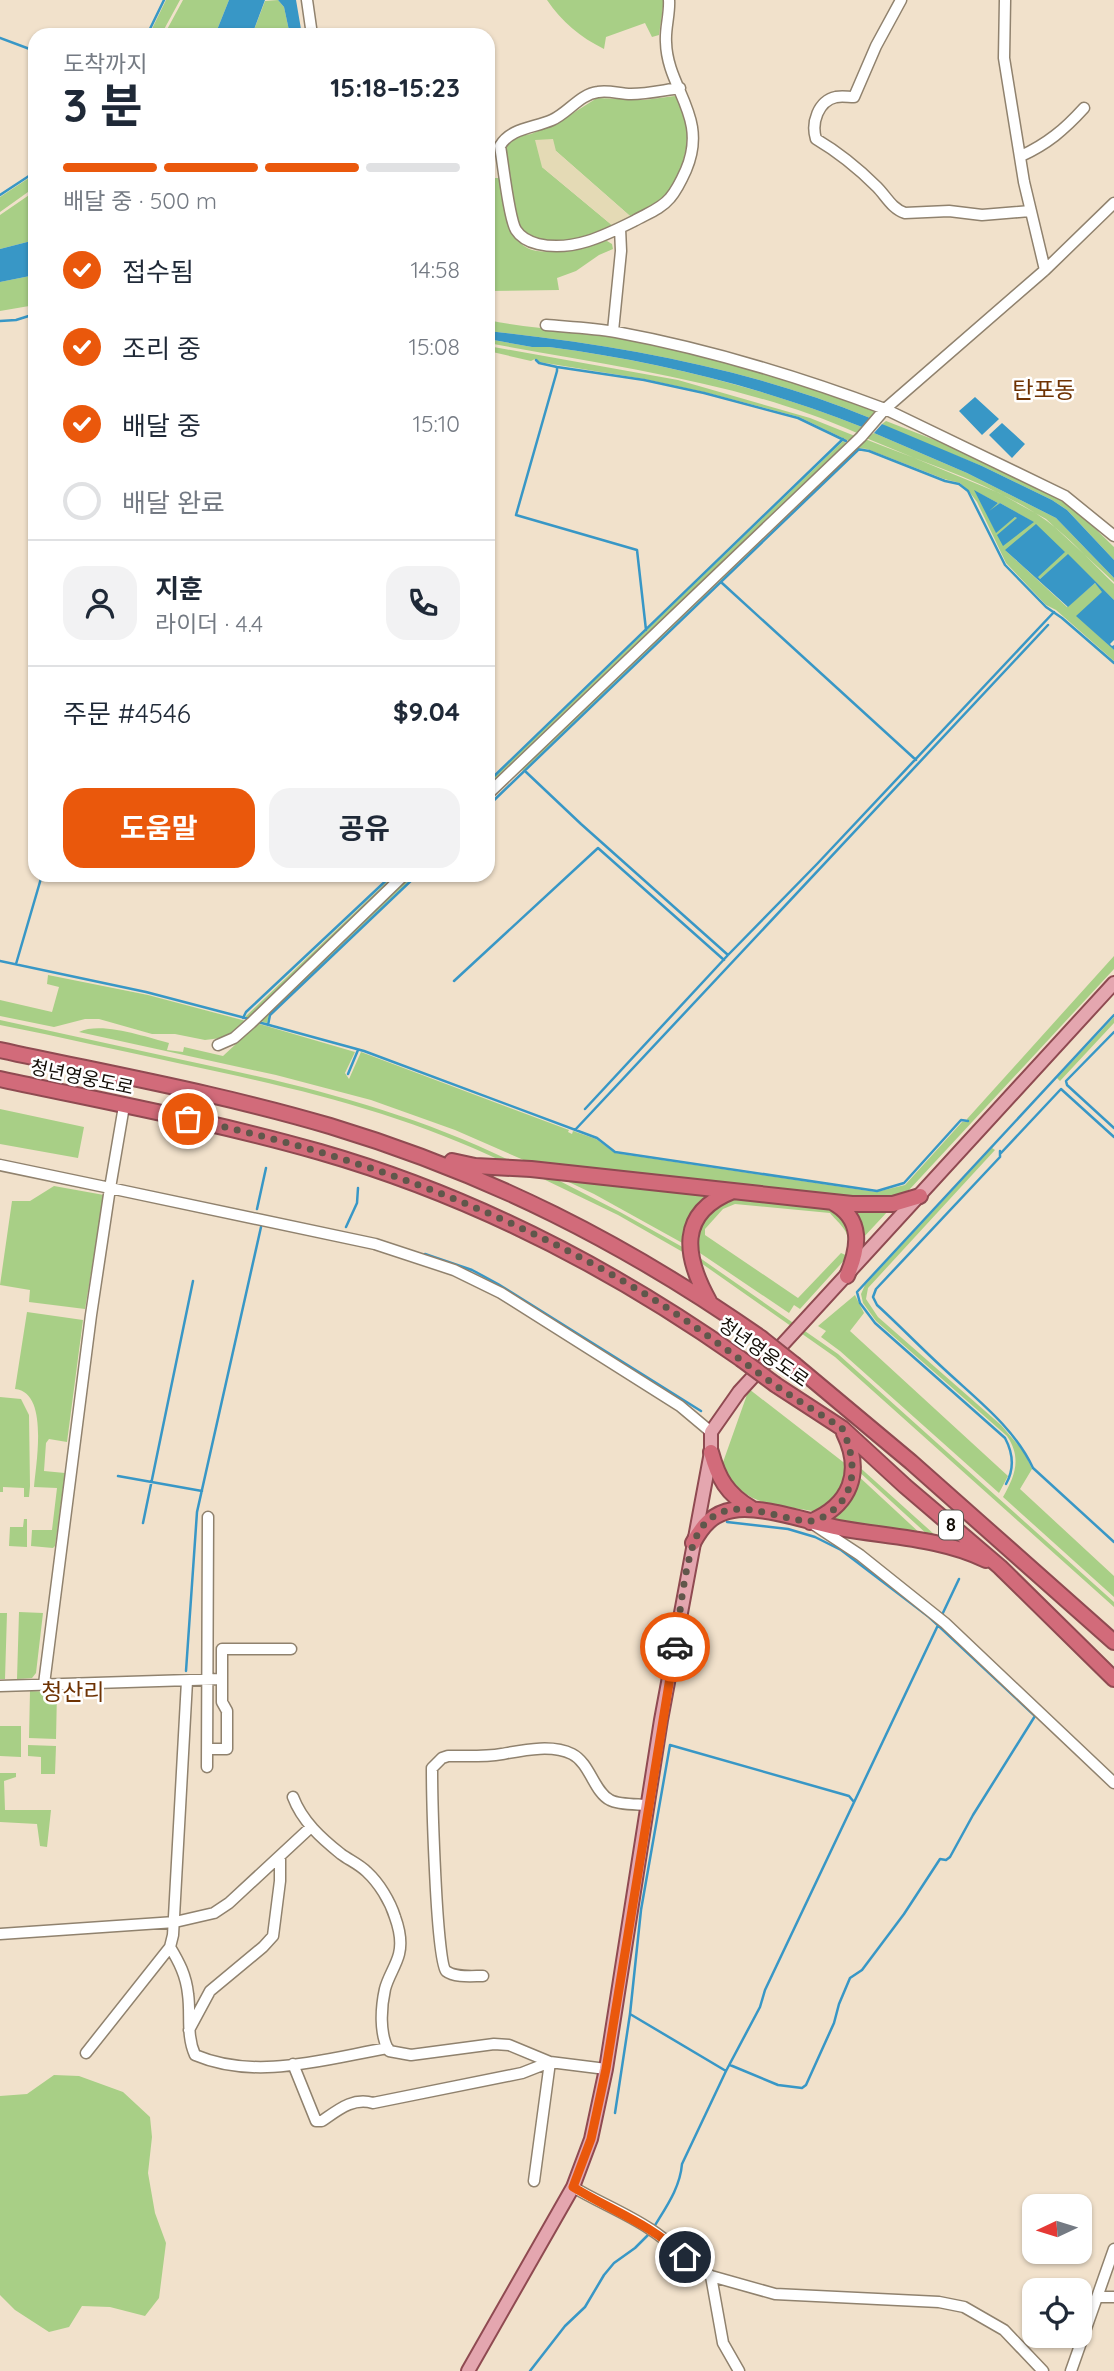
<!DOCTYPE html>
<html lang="ko">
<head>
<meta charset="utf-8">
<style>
	body { margin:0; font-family:Quicksand,"Noto Sans KR",sans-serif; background:#f2f2f3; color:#1f2937; height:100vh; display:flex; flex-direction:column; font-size:26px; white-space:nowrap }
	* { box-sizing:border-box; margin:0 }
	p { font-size:23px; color:#747a83 }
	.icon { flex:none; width:38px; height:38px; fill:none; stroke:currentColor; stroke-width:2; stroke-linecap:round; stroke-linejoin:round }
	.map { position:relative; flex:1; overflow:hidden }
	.drawer { position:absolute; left:28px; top:28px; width:467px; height:854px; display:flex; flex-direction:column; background:#fff; border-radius:21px; box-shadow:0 2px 5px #0004 }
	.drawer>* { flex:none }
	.needle { width:46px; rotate:266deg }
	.controls { position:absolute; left:1022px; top:2194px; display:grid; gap:14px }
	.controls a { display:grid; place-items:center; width:70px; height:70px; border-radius:14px; background:#fff; box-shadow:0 2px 5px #0004; font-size:35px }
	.pin { position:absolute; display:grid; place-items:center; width:60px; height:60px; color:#fff; margin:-30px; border:4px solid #fff; border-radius:50%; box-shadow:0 2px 7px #0007 }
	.courier { position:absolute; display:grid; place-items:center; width:70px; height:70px; margin:-35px; border:5px solid #ea580c; border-radius:50%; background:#fff; color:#222; box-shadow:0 2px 9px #0007 }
	.head em { font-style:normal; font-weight:700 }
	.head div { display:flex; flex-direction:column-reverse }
	.head { display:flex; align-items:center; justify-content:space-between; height:119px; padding:0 35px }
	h1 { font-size:46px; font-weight:700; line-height:52px }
	.bar { display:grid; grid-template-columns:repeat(4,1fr); gap:10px 7px; align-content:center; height:84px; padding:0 35px }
	.bar i { height:9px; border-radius:5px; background:#e0e1e3 }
	.bar .current { background:#ea580c }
	.bar p { grid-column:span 4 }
	.line { display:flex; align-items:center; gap:18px; padding:0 35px; border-top:2px solid #e0e1e3 }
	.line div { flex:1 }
	.round { display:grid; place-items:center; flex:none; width:74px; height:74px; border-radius:21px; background:#f2f2f3 }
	ol { padding:0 35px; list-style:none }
	li { display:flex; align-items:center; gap:21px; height:77px }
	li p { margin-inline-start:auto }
	li .icon { padding:7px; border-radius:50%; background:#ea580c; color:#fff; stroke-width:4 }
	li:last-child { color:#747a83 }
	li i { width:38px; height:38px; border:4px solid #e0e1e3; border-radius:50% }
	.primary-button { display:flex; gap:14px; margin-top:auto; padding:14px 35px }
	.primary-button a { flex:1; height:80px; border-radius:21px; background:#ea580c; color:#fff; font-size:28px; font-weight:700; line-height:80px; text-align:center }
	.primary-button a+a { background:#f2f2f3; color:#1f2937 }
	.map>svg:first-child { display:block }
	.green { fill:#a8cf86; fill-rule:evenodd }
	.sand { fill:#e4dab5 }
	.water { fill:#3897c6 }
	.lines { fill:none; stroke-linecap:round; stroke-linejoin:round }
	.stream { stroke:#3897c6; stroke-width:2.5 }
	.minor-casing { stroke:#90826e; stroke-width:13 }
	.major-casing { stroke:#8f4a51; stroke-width:16 }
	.highway-casing { stroke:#8f4a51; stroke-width:18 }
	.minor { stroke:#fff; stroke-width:10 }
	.major { stroke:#e4a6af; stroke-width:12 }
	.highway { stroke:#d26b7a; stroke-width:14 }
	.highway-bridge-casing { stroke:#8f4a51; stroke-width:18; stroke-linecap:butt }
	.highway-bridge { stroke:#d26b7a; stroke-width:14 }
	.done { stroke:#60574b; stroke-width:7; stroke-dasharray:0 12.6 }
	.route { stroke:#ea580c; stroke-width:9 }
	.labels { text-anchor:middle; stroke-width:5; stroke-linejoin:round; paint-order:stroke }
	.shield { fill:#fff; stroke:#595651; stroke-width:2 }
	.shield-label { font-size:18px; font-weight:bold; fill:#120d06 }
	.street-label { font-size:19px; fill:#120d06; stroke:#fff }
	.quarter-label { font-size:23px; fill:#6e3202; stroke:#fff }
</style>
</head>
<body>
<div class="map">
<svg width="1114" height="2371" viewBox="0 0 1114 2371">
	<rect width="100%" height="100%" fill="#f1e1cb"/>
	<path class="green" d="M166,0H180L161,35H149Z
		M183,0H229L215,35H164Z
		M278,0L284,7L290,35H252L265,1Z
		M547,0H664L659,35L652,37L645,23L606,37L604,49C580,37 562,22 547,0Z
		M675,96C698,119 685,176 664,198C654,208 643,212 630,216L556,151L542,167L613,226C589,235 535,258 518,225C511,212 506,166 504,150L513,137L531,134L559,122L597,98L644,100Z
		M35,174V187L0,212V197Z
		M488,178H502L512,230C529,271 577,241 607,241L612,244L613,249L599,255L576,271L557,278L559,290L488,291Z
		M35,191V240L0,249V215Z
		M35,275V305L0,311V282Z
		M488,320C535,330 583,330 630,339C714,356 796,380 876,410L870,418C749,368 618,345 488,331Z
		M488,339L532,347H549C655,361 762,387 862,427L857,433C742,382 612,366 488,343Z
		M488,346L678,380L810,418L855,436L849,441L799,417L704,392L644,379L539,362L535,359L531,361L488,351Z
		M886,421L963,451L1069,503L1114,547V560L1067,510L1052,500L982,466L892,430L882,424Z
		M874,433L967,473L1056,518L1114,578V582L1046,519L999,493L866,438Z
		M865,439C924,463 995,484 1047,521C1071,539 1092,563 1114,584V600L1068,555L1040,579L1005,550L1067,607L1095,583L1103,592L1077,616L1114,650V661L1056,610L1046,605L1006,563L977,502L968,490L960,483L944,479L867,449L858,448L523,771L521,769ZM975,491L998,503L988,510L989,512L1000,503L1033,522L1015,517L996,532Z
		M843,441L846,443L491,784L489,782Z
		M394,875H397L248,1018L245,1017Z
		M411,875H415L269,1015L267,1023L260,1021Z
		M1114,956V969L909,1190L890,1198H854L526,1161L455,1130L371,1100L276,1075L79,1032C101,1021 146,1037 169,1043L167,1050L183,1052L184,1047L223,1056L251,1030L250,1028L256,1023L355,1052L345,1073L349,1079L361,1052L569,1130L568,1132L572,1134L573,1131L596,1139L615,1153L876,1192L905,1185L962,1122H968L967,1119Z
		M48,975L148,995L246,1021L229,1037L205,1040L175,1034H152L99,1019H85L54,1027L0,1016V1000L52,1012L59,987L47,984Z
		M1114,1017V1023L1060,1081L1057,1078Z
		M0,1020C61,1033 122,1047 183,1060C301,1085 404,1109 513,1162L506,1163C400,1112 296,1088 182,1064C121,1051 61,1037 0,1025Z
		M0,1109L84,1127L78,1158L0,1144Z
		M992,1148L995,1150L868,1288L866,1299L878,1317L1001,1425L1024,1452L1032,1469L1020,1489L1114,1576V1597L1003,1497C1015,1476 1022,1458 1007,1436L876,1321L863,1303L861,1294L865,1285Z
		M537,1176L552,1177L620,1212L686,1249L688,1255L618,1215Z
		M556,1176L716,1193L686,1245L594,1194Z
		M54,1186L104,1195L85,1309L29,1302L30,1290L0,1285L12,1201H30Z
		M735,1196L838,1208L847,1221L853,1249L848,1247C851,1231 838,1223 830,1213L735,1204L723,1209L705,1229V1235L798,1298L841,1253L848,1256L800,1309L794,1305L789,1313L697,1251C695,1218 707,1211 735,1196Z
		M852,1210L871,1212L889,1210L862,1239Z
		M700,1258L838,1354L1114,1602V1607L835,1357L701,1263Z
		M855,1295L864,1313L850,1331L1008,1476L999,1493L840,1351L821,1337L826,1331L818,1326Z
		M27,1312L83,1320L67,1442L49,1439L46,1443L44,1471L65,1473L55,1546L53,1548L31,1546L32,1530H52L57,1488L34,1487C36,1463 49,1392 15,1389Z
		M749,1389L847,1465C850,1490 831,1502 814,1514L812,1511C772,1504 742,1506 722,1465Z
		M0,1397L21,1399L29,1415L30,1486L29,1497H24V1488L3,1487V1492H0Z
		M856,1464L935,1535L929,1536L856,1469Z
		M855,1473L923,1536L829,1519Z
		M24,1519H27V1547L9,1546L10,1527H23Z
		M19,1612L43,1613L36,1673L32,1678L17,1679Z
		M0,1613H7L5,1679H0Z
		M30,1691L57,1692L56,1739L29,1738Z
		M0,1726H21V1757L0,1756Z
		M28,1745L56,1746L55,1774H41V1757L28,1756Z
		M0,1773H16V1777L4,1781L5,1810H51L47,1847L40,1846L37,1824L0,1822Z
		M54,2075L79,2076L123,2092L150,2117L152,2137L148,2173L155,2213L166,2243L159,2298L145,2316L110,2307L82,2306L69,2327L49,2332L15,2310L0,2295V2096L27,2094Z"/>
	<path class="sand" d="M553,139L556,151L630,216L613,226L542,167L535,140Z"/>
	<path class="water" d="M229,0H265L252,35H215Z
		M278,0H296L302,35H290L284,7Z
		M35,240V275L0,282V249Z
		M488,331C618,345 749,368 870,418L862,427C762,387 656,361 549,347H532L488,339Z
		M975,397L999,419L982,435L959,411Z
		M1002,423L1025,444L1012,458L989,435Z
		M882,424L982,466L1052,500L1067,510L1114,560V578L1056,518L967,473L874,433Z
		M974,490L998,503L989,511L1000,503L1034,522L1003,546L997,535L1017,518L1015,517L996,533Z
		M1036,524L1065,552L1038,577L1040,579L1068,554L1114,600V640L1110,644L1112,646L1114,645V650L1076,616L1102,592L1095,583L1068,607L1005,550Z"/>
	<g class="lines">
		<path class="stream" d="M147,35L164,0
			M0,38L35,51
			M0,195L35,172
			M0,321L16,320L35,314
			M536,360L539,363L557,367V371L516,515L637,550L646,630
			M557,367L644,380L704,393L798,418L846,441
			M857,449L869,451L945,481L959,484L968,491L1005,565L1046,607L1062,618L1114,663
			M722,583L916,760
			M526,772L581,824L728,955
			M488,782L843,439
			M488,806L858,450
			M0,961L146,992L249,1019
			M16,964L42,875
			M454,981L598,848L724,960
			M243,1018L246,1012L392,875
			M258,1022L364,1051L597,1138L615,1152L877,1191L904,1183L961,1120L968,1121
			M268,1025L270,1015L417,875
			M1114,1032L1066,1081L1067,1085L1114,1128
			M348,1074L358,1050
			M585,1109L728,955L817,864L1054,612
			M575,1130L1048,625
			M1000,1151V1157L876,1289L873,1297L877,1305C899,1325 920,1347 943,1368C975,1398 1014,1427 1033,1468L1114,1542
			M1001,1153L1061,1089L1114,1137
			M257,1209L266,1168
			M346,1227L357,1203L358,1188
			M425,1254L472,1270L498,1284L701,1411
			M118,1476L202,1491
			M1006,1484C1015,1468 1013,1453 1005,1438L875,1323L860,1303L857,1292L1114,1015
			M727,1522L788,1529L815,1537L841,1550L929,1617L1035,1716L973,1815L950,1857L946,1860L940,1859L904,1914L862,1970L850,1978L839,2004L834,2023L806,2085L802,2088L778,2085L730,2065
			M143,1523L193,1281
			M941,1617L959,1579
			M186,1671L197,1512L261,1227
			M630,2014L726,2071
			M615,2113L630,2014L641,1910L670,1745L849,1796L854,1802
			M654,2227C666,2207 680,2188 682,2164L726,2071L760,2007L765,1990L939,1623
			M530,2371L565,2326L585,2307L604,2275L614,2263L635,2248L650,2233"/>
		<g class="minor-casing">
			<path id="minor" d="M307,0L312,35
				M669,0C670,14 665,28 666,42C667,89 709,116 686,170C682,179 676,191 670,198C661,209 646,214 634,221C604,236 572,252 538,244C530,242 521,238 516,230C509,219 503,163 500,146C510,128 534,128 552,120C568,113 580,94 598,92C609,90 620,94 631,94C648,94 664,90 680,88
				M901,0L876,46L854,97C848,97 842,96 836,97C818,101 811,123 816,139C838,152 859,169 877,187C886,196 892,209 905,213L949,211L982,215L1030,211
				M1005,0L1004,58L1024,182L1045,270
				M1021,156C1047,144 1064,130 1084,108
				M1114,203L1045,270L885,409L1065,496L1114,536
				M613,331L621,251L620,228
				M488,794L861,437L885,409C797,376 708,349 616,332C593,328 569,327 546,325
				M218,1045L234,1038L251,1023L404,875
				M0,1165L110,1188L124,1106
				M813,1524L860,1555L945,1623L1114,1783
				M44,1684L91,1315L110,1188L375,1244L454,1270L501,1293L680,1406L711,1432
				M0,1686L222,1679
				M207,1749H227V1711L222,1702V1649H291
				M207,1767L208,1517
				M293,1797C302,1821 321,1838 341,1854C349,1860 359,1864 367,1872C379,1883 390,1901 395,1917C399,1928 402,1942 399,1954C396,1966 388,1977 385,1989C381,2007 379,2034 389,2051L411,2055L494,2044L509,2045L550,2062L606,2069
				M0,1934L175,1922L214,1913L229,1903L311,1827
				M170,1947C179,1962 186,1975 188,1994C191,2015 186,2035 195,2055C256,2081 325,2059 388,2048
				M483,1976C472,1976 455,1978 446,1971C436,1961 432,1794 432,1768L442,1758L448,1756C466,1756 485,1757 502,1754C524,1750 552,1744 572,1754C590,1763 594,1792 610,1800C619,1805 637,1804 648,1805
				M189,2030L210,1991L263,1947L273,1936L280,1881V1857
				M86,2053L170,1947L173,1935L187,1681
				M293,2064L316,2121H322C338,2110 353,2097 373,2103L522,2073L550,2062
				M534,2181L550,2062
				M573,2187C598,2202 626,2213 650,2229C672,2243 689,2262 711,2276L723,2343L739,2371
				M711,2276L775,2294L939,2302L964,2307L1004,2330L1043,2371
				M1098,2297H1114
				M1071,2371L1114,2249"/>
		</g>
		<g class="major-casing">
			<path id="major" d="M468,2371L573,2187L591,2139L606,2069L661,1720L711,1452V1432L739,1392L1114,983"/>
		</g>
		<g class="highway-casing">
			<path id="highway" d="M0,1050C110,1074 222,1094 330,1126C489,1174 625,1243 761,1338
				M0,1079C107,1102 215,1122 320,1152C473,1196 612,1268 741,1359
				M452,1161L475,1166L531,1169L852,1204H893L920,1196
				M832,1202C864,1219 859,1248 847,1276
				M709,1301C684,1256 677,1213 733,1191
				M795,1365L911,1462L1114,1642
				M776,1385L842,1428L905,1486L1000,1567L1114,1679
				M711,1452C718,1478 727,1494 751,1508
				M810,1522C851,1505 863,1472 844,1433
				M693,1543C702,1526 713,1513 733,1510C762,1505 809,1522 839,1528C887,1537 942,1538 986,1560"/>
		</g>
		<use href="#minor" class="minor"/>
		<use href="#major" class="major"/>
		<use href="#highway" class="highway"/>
		<g class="highway-bridge-casing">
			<path id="highway-bridge" d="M761,1338L795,1365
				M741,1359L776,1385"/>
		</g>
		<use href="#highway-bridge" class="highway-bridge"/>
	</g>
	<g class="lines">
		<path class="done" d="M188,1119C347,1152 505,1209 645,1294C690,1321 732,1354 775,1385C797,1400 820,1414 842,1428C855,1456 859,1490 832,1511C826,1516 816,1522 808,1521C773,1519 730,1492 702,1527C685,1548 680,1618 675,1647"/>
		<path class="route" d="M675,1647L606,2069L591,2139L573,2187C614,2212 649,2223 685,2257"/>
	</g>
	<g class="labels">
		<rect class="shield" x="939" y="1510.5" width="24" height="29" rx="5"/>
		<g class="shield-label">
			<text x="951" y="1531">8</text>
		</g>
		<g class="street-label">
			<text transform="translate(82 1077) rotate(12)" y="7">청년영웅도로</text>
			<text transform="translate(764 1352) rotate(35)" y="7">청년영웅도로</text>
		</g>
		<g class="quarter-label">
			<text x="1044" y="398">탄포동</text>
			<text x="73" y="1700">청산리</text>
		</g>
	</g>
</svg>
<div class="controls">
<a><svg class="needle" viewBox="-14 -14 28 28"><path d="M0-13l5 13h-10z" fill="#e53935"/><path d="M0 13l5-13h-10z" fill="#747a83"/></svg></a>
<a><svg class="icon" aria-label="locate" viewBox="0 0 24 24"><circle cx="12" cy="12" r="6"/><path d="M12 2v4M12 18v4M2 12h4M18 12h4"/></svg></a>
</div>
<div class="pin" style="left:188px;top:1119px;background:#ea580c"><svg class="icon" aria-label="bag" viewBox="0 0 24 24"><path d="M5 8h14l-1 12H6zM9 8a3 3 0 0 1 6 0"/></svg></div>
<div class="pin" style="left:685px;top:2257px;background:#1f2937"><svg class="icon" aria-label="home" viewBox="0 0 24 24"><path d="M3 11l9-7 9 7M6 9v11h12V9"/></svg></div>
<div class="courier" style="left:675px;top:1647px"><svg class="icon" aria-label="car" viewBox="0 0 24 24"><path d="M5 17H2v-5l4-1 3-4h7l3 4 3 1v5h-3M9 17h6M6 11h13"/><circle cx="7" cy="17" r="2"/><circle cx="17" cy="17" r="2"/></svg></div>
<section class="drawer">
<div class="head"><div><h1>3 분</h1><p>도착까지</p></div><em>15:18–15:23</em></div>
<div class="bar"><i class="current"></i><i class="current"></i><i class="current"></i><i></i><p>배달 중 · 500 m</p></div>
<ol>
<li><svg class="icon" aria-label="check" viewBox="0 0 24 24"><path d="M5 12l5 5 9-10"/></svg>접수됨<p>14:58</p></li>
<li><svg class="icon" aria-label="check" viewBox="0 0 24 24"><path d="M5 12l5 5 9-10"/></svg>조리 중<p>15:08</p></li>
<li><svg class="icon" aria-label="check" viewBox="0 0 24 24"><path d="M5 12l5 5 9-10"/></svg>배달 중<p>15:10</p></li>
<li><i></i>배달 완료</li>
</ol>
<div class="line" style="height:126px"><a class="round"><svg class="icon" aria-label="person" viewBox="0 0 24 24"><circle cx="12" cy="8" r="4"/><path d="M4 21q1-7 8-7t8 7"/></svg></a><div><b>지훈</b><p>라이더 · 4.4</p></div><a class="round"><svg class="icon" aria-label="phone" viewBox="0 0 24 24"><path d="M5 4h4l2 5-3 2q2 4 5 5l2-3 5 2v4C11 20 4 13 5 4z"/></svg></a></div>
<div class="line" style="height:91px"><div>주문 #4546</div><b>$9.04</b></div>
<div class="primary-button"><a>도움말</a><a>공유</a></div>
</section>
</div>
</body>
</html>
